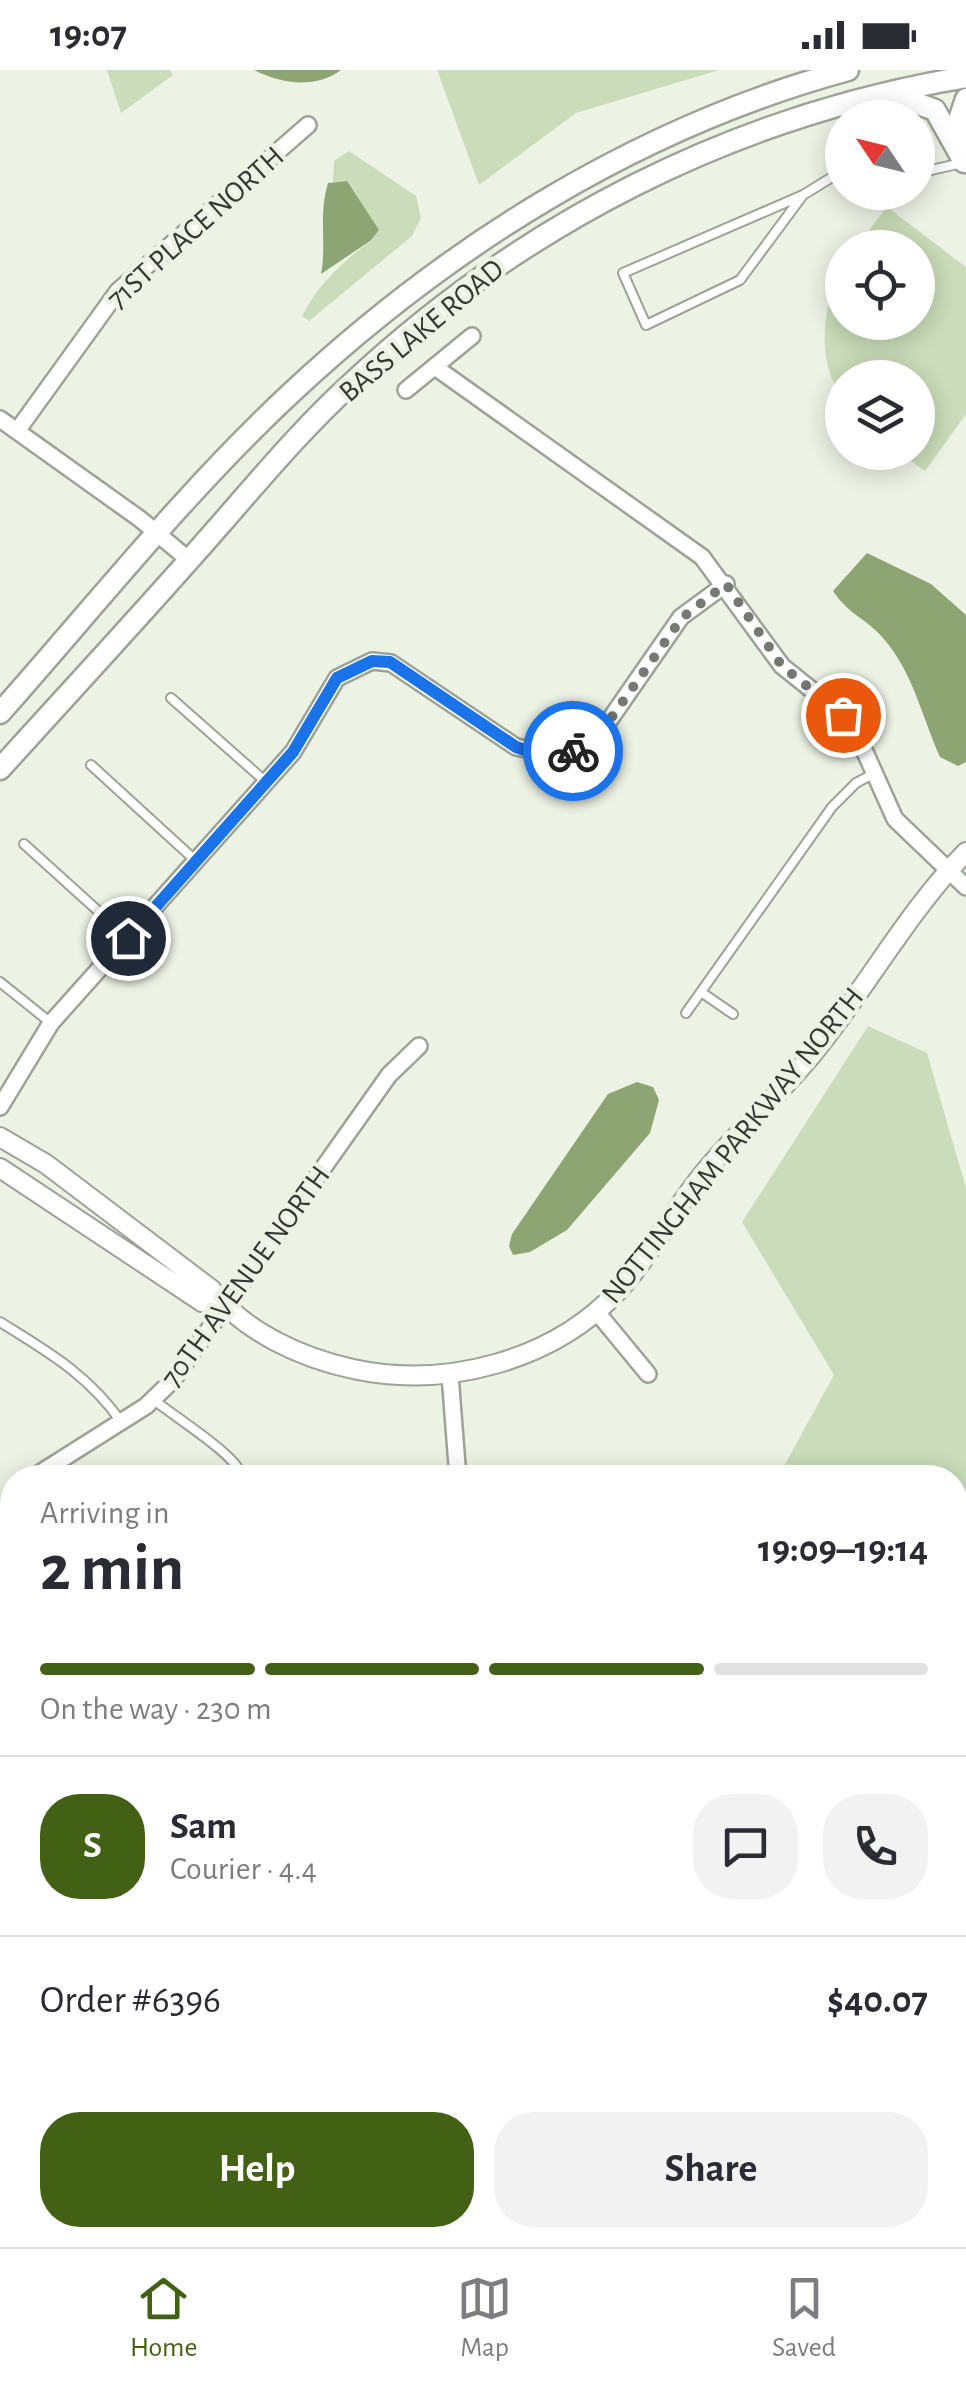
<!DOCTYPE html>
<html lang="en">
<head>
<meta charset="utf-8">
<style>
	body { margin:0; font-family:"Alegreya Sans",sans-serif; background:#f2f2f3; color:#2b2b33; height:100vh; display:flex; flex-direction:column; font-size:38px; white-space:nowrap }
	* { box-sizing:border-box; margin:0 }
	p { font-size:32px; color:#7c7c81 }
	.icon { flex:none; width:55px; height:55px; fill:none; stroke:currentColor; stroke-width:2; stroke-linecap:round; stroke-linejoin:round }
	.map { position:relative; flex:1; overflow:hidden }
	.side { position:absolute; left:0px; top:1395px; width:968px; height:782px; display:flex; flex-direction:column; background:#fff; border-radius:40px 40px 0 0; box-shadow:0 5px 25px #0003 }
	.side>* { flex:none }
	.needle { width:65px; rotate:305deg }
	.buttons { position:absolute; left:825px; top:30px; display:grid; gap:20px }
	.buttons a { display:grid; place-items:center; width:110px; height:110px; border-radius:50%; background:#fff; box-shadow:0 5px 25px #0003; font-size:50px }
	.pin { position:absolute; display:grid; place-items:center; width:85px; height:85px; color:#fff; margin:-42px; border:5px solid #fff; border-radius:50%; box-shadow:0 2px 10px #0007 }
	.courier { position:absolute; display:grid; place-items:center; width:100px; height:100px; margin:-50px; border:8px solid #1a73e8; border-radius:50%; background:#fff; color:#222; box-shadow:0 2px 12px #0007 }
	.overview em { font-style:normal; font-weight:700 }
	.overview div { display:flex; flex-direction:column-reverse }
	.overview { display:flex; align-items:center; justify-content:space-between; height:170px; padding:0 40px }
	h1 { font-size:65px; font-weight:700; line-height:75px }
	.bar { display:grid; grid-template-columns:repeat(4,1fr); gap:15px 10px; align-content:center; height:120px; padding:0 40px }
	.bar i { height:12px; border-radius:8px; background:#e1e1e2 }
	.bar .selected { background:#436115 }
	.bar p { grid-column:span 4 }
	.line { display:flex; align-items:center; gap:25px; padding:0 40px; border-top:2px solid #e1e1e2 }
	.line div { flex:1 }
	.round { display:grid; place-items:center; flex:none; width:105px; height:105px; border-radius:40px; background:#f2f2f3 }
	.primary-button { display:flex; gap:20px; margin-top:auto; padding:20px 40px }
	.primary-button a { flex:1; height:115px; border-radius:40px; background:#436115; color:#fff; font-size:40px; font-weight:700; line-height:115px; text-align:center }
	.primary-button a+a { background:#f2f2f3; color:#2b2b33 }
	.status { display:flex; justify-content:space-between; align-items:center; height:70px; padding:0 50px; background:#fff; direction:ltr }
	.status svg { height:28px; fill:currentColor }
	.dock { display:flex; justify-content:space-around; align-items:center; height:140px; border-top:2px solid #e1e1e2; background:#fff; font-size:28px; color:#7c7c81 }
	.dock a { display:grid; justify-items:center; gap:5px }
	.dock .selected { color:#436115 }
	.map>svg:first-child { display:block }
	.green { fill:#cadcb9 }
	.water { fill:#8ca573 }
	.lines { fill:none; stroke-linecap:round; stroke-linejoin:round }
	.service-casing { stroke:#9da397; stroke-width:12 }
	.minor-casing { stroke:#9da397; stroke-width:20 }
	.tertiary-casing { stroke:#9da397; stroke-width:22 }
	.secondary-casing { stroke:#9da397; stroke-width:25 }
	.service { stroke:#fff; stroke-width:8 }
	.minor { stroke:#fff; stroke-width:15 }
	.tertiary { stroke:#fff; stroke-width:18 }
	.secondary { stroke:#fff; stroke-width:20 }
	.done { stroke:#747971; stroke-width:10; stroke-dasharray:0 18 }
	.route { stroke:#1a73e8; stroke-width:12 }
	.labels { text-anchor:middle; stroke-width:9; stroke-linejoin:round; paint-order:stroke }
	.street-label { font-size:30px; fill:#343732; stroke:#ecf3e5 }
</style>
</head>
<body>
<div class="status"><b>19:07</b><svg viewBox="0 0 49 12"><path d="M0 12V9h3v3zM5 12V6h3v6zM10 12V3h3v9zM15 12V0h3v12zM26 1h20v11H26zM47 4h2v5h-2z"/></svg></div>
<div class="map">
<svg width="966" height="2177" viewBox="0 0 966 2177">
	<rect width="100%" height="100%" fill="#ecf3e5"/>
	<path class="green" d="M107,0H170L173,5L121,43Z
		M437,0H719L576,43L479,115Z
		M349,81L416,126L421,148L412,166L309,251L302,246C318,214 342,193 370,171L347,111L333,112L334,91Z
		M887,137L966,197V344L925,401L900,383L918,382V308H842V326C816,294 822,233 842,200V252H918V178L856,177Z
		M868,956L927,983L966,1118V2177H0V1543L12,1545V2165H955V1408L778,1407L834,1305L742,1152Z"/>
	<path class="water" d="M254,0H341C316,19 281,14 254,0Z
		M347,111L379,160L370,171L321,204C327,174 318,147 328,113Z
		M867,483L931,514L966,545V692L958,696L940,687C922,647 913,602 883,568C867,549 849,545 833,521Z
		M637,1012L653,1017L659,1030L650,1063L567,1160L530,1182L513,1185L509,1176L512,1164L608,1024Z"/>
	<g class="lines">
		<g class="service-casing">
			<path id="service" d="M918,103L962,93
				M803,125L623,203L646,255L740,210L803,125L842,101
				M171,628L266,712
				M91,695L196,791
				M24,774L128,868
				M0,912L51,953
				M701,922L733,944
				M686,943L832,737L856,713L873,704
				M0,1252C48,1282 89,1305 122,1353
				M153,1329C174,1347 238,1385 243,1408"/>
		</g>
		<g class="minor-casing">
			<path id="minor" d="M435,297L702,487L782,596L843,645L856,662L895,749L966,817
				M406,320L472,266
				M0,349L140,449L189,490
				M17,361L118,221L308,55
				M0,1037L51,953L293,682L337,608L372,591L391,593L516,677L560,686L597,668L681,547L726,514
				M596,1241L648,1304
				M450,1305L458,1408
				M40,1403L146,1336L173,1310L389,1005L419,976"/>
		</g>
		<g class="tertiary-casing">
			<path id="tertiary" d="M0,1067L46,1094L211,1219C244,1262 302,1288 353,1299C446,1319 553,1291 618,1221C651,1185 672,1142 703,1104C738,1061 780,1024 815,981C867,917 908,841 966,782
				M0,1098L202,1232L226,1238"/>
		</g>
		<g class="secondary-casing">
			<path id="secondary" d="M891,24L935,40L964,92
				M962,75L959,50L966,29
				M0,643C95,536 186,421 290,324C448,176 638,57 848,0
				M0,699C66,626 133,554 198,480C248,424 296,364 352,313C523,153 735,45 966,7"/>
		</g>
		<use href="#service" class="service"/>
		<use href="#minor" class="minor"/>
		<use href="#tertiary" class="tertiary"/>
		<use href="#secondary" class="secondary"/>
	</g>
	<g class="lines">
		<path class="done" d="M573,681L597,668L682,548L726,514L782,596L843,645"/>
		<path class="route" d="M128,868L293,682L337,608L372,591L390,592L516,677L536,684L573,681"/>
	</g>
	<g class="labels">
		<g class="street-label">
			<text transform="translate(195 157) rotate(-42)" y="10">71ST PLACE NORTH</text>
			<text transform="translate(421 260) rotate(-40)" y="10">BASS LAKE ROAD</text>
			<text transform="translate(732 1075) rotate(-51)" y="10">NOTTINGHAM PARKWAY NORTH</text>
			<text transform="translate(245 1206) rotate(-54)" y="10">70TH AVENUE NORTH</text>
		</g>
	</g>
</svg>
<div class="buttons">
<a><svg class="needle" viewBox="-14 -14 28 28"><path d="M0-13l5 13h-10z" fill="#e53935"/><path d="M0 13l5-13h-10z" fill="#7c7c81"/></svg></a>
<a><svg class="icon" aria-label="locate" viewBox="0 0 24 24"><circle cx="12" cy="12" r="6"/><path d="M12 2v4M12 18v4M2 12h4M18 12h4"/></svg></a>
<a><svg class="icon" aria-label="layers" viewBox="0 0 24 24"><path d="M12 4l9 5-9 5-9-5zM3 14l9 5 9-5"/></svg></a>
</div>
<div class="pin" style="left:843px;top:645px;background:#ea580c"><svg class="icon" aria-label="bag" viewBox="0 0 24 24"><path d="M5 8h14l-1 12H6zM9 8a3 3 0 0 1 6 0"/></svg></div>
<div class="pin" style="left:128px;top:868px;background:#1f2937"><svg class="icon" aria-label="home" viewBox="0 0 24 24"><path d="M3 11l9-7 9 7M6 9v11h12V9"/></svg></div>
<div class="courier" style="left:573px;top:681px"><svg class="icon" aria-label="bike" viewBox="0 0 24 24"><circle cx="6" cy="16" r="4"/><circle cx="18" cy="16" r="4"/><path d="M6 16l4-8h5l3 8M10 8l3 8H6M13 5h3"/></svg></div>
<section class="side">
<div class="overview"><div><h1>2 min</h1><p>Arriving in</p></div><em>19:09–19:14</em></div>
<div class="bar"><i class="selected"></i><i class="selected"></i><i class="selected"></i><i></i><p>On the way · 230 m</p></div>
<div class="line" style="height:180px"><b class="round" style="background:#436115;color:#fff">S</b><div><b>Sam</b><p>Courier · 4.4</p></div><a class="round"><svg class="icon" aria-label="chat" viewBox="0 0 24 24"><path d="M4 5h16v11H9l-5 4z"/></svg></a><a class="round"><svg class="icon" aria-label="phone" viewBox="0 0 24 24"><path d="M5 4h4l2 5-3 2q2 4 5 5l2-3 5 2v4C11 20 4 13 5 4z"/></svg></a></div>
<div class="line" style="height:130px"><div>Order #6396</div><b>$40.07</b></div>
<div class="primary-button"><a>Help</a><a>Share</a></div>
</section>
</div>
<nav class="dock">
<a class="selected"><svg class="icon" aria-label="home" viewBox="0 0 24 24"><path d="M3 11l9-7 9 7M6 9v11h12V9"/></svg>Home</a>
<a><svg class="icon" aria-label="map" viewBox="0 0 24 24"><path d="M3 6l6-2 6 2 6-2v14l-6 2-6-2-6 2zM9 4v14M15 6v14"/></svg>Map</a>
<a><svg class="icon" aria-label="saved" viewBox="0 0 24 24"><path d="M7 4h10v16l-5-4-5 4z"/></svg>Saved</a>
</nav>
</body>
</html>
